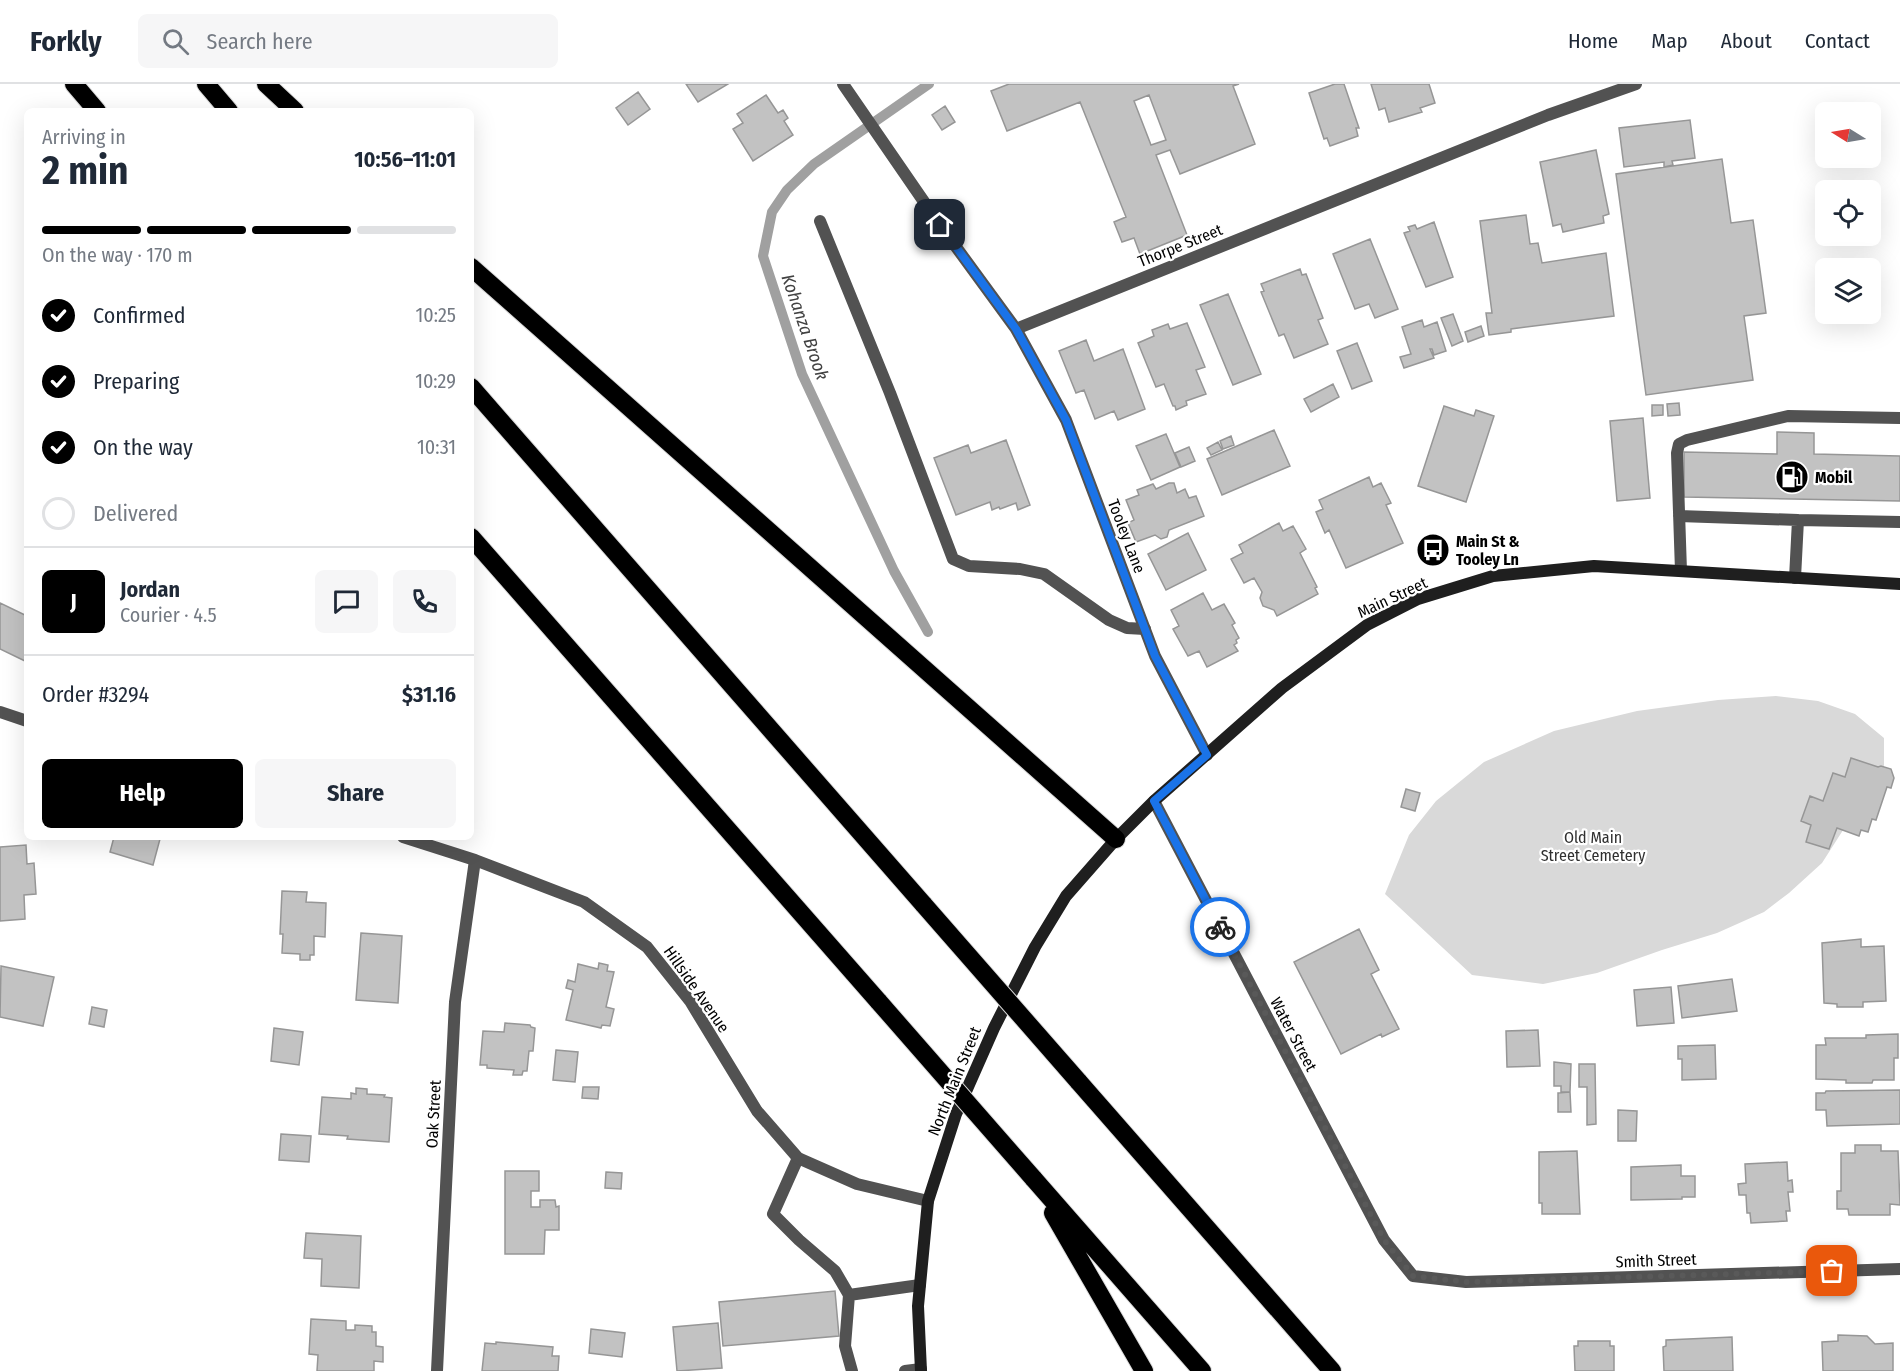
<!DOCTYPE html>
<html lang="en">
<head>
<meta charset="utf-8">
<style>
	body { margin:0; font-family:"Fira Sans Condensed",sans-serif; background:#f6f6f7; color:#1f2937; height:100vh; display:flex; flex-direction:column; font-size:22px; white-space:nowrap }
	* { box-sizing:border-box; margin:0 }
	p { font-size:20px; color:#747a83 }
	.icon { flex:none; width:33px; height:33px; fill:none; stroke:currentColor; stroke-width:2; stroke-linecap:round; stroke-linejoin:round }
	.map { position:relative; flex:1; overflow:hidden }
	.sheet { position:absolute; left:24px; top:24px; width:450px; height:732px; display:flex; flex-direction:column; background:#fff; border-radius:9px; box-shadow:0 6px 24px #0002 }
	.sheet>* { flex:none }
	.needle { width:39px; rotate:281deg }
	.controls { position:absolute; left:1815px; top:18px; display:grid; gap:12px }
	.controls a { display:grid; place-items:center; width:66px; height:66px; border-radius:9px; background:#fff; box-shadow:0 6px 24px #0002; font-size:30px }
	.pin { position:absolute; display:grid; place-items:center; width:51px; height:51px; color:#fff; margin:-26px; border-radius:12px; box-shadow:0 3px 9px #0006 }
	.courier { position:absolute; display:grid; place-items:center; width:60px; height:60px; margin:-30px; border:4px solid #1a73e8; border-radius:50%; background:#fff; color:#222; box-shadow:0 2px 8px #0007 }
	.summary em { font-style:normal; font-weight:700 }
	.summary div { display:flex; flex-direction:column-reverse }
	.summary { display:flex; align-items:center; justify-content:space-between; height:102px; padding:0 18px }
	h1 { font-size:39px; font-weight:700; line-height:45px }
	.bar { display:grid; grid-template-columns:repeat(4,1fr); gap:9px 6px; align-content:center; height:72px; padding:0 18px }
	.bar i { height:8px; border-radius:4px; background:#e0e1e3 }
	.bar .selected { background:#000 }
	.bar p { grid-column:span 4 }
	.line { display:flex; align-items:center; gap:15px; padding:0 18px; border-top:2px solid #e0e1e3 }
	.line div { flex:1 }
	.round { display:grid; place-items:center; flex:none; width:63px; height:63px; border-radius:9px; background:#f6f6f7 }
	ol { padding:0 18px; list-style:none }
	li { display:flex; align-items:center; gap:18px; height:66px }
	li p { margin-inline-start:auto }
	li .icon { padding:6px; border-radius:50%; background:#000; color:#fff; stroke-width:4 }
	li:last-child { color:#747a83 }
	li i { width:33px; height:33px; border:3px solid #e0e1e3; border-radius:50% }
	.action { display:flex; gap:12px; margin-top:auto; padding:12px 18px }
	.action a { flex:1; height:69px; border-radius:9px; background:#000; color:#fff; font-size:24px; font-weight:700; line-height:69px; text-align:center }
	.action a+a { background:#f6f6f7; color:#1f2937 }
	header { display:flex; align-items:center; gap:36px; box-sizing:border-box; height:84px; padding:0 30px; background:#fff; border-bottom:2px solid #e0e1e3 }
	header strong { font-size:28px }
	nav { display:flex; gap:33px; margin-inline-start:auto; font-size:21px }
	.search { width:420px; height:54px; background:#f6f6f7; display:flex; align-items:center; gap:15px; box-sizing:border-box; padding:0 21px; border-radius:9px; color:#747a83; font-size:22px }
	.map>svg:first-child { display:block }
	.green { fill:#d9d9d9 }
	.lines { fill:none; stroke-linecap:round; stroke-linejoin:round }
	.stream { stroke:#a0a0a0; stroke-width:10 }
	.building { fill:#c2c2c2; stroke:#969696; stroke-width:1.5; fill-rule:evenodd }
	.highway-casing { stroke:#dbdbdb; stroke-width:20 }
	.lane { stroke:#525252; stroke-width:12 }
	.street { stroke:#525252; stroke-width:12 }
	.secondary { stroke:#1f1f1f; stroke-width:12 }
	.highway { stroke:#000; stroke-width:18 }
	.highway-bridge-casing { stroke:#dbdbdb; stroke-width:20; stroke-linecap:butt }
	.highway-bridge { stroke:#000; stroke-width:18 }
	.done { stroke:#595959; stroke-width:6; stroke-dasharray:0 10.8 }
	.route { stroke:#1a73e8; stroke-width:8 }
	.labels { text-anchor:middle; stroke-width:4.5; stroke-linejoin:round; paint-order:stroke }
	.street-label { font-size:16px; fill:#000; stroke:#fff }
	.poi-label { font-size:16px; font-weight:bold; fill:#000; stroke:#fff; text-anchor:start }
	.park-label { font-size:16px; fill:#303030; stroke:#fff }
	.water-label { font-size:18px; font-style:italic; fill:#414141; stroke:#fff }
</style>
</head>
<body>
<header>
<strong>Forkly</strong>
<div class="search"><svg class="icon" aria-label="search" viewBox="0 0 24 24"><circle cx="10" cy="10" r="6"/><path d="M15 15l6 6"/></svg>Search here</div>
<nav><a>Home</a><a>Map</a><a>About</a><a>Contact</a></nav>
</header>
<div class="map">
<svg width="1900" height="1287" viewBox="0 0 1900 1287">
	<rect width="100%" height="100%" fill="#fff"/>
	<path class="green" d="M1776,612L1818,617L1855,630L1884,654V682L1822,779L1789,809L1764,828L1717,849L1662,866L1597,889L1543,900L1472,891L1385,810L1409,751L1436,717L1484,678L1554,647L1637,627L1718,616Z"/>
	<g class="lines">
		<path class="stream" d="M928,548L894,487L802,290L763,172L772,128L787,106L814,80L929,0"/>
	</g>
	<path class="building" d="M686,0H728L698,18Z
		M1009,0H1239L1233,2L1255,60L1180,90L1170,66L1156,71L1187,151L1140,170L1134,154L1122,158L1114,138L1126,133L1080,18L1007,47L991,7ZM1149,11L1166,56L1151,61L1134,17Z
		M1335,0H1344L1359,44H1356L1358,52L1330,62L1327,54L1324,55L1309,9Z
		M1371,0H1429L1435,19L1420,24L1422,28L1389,38L1385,24L1379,26Z
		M638,8L650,25L628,41L616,24Z
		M766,11L778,29L783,26L788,34L784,37L793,51L753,77L733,45L743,39L737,30Z
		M945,22L955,38L942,46L932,31Z
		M1690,36L1695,74L1672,77L1673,81L1664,83V78L1624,83L1619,44Z
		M1596,66L1609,130L1603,132L1604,139L1563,148L1561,140L1553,142L1540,78Z
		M1722,75L1731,139L1753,136L1766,229L1744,232L1753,296L1646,311L1616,90Z
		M1526,131L1530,160L1538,159L1542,179L1606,169L1614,232L1511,245V248L1489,251L1486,229H1492L1480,137Z
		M1434,138L1453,193L1426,203L1404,149L1410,147L1408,143L1415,141L1417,145Z
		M1370,155L1398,225L1375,234L1369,220L1355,225L1333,170Z
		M1300,185L1302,191L1306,190L1323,234L1318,236L1328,260L1294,274L1284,250L1279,252L1261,208L1264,207L1261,200Z
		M1228,210L1261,290L1233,301L1200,221Z
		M1453,230L1463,257L1452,262L1441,234Z
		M1422,236L1424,243L1437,238L1446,267L1434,271L1432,265H1430L1434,274L1404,284L1400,273L1411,270L1402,243Z
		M1187,239L1205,283L1196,286L1206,310L1186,317L1187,321L1176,326L1175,322H1173L1164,300L1156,303L1138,259L1154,252L1152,246L1168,240L1170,245Z
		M1481,242L1484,252L1468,258L1465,248Z
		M1086,256L1094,277L1123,265L1145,325L1118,336L1114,327L1095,335L1084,306L1076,309L1059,267Z
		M1357,259L1372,297L1352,305L1337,267Z
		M1333,300L1339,313L1311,328L1304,315Z
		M1679,319L1680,331L1668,332L1667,320Z
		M1652,321H1663V331L1652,332Z
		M1444,322L1474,332L1476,326L1494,332L1466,418L1418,402Z
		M1643,334L1650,414L1617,417L1610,337Z
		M1274,346L1290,382L1222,411L1207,375Z
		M1777,348L1814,349V370L1900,372V417L1684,413V368L1777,370Z
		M1166,350L1180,383L1151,396L1136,362Z
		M1231,352L1234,361L1223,365L1220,357Z
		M1006,356L1030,421L1018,426L1016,419L1000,425L999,423L992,426L990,418L956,431L934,374L968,361L971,369Z
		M1218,358L1222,366L1211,371L1207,364Z
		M1189,363L1195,377L1181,383L1175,369Z
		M1369,393L1373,403L1381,399L1391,419L1386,421L1403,459L1346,484L1329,446L1325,449L1316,428L1323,425L1319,416Z
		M1169,399H1174L1177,409L1185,405L1189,414L1196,412L1204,432L1169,446L1167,453L1161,455L1155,451L1136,458L1128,439L1134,436L1126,416L1139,411L1137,406L1153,400L1156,405Z
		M1279,439L1283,447L1293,442L1306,465L1300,469L1317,503L1315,504L1318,510L1277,532L1274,526L1263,522L1260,514L1262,508L1254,494L1244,499L1231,475L1243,469L1239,461Z
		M1188,449L1206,486L1166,506L1148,470Z
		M1203,509L1212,526L1224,520L1235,539L1232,541L1239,554L1236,556L1237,559L1234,561L1238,567L1207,583L1199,567L1188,572L1173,545L1179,542L1171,526Z
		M0,519L27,532L25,577L0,565Z
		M1851,674L1878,683L1881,682L1891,685L1894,694L1891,704L1887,703L1876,736L1872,735L1868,748L1861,746L1859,752L1837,744L1829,765L1806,758L1811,741L1801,737L1810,712L1823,717L1833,689L1845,693Z
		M1406,705L1420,709L1415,727L1401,723Z
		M114,753H154L160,755L153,781L110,768Z
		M26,761L27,780L34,779L36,810L24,811L25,835L0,837V763Z
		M282,807L307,808L306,818L326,819L325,853L314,852V871H310V876H300V870L282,869L283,850H280Z
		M1359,845L1379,886L1371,890L1399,945L1382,953L1381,950L1341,970L1294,878Z
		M361,849L402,852L398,919L356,916Z
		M1861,855V863L1884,862L1886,917L1863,918V923H1837V920L1824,919L1822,859Z
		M599,879L608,881L607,887L614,888L606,923L614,925L610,942L602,941L601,944L566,936L573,906L566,904L568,896L575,898L578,880L598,885Z
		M1,882L54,893L43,942L0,933Z
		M1732,895L1737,927L1682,934L1678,902Z
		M1671,903L1674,939L1637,942L1634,906Z
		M92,923L107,926L104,943L89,940Z
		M505,939L530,941L531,943L535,944L533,967H529L527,987H523L522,991H513L514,986L487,984V981H480L483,947L504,948Z
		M274,944L303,948L299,981L271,977Z
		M1538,946L1540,982L1507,983L1506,947Z
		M1898,950V974H1894V996H1873L1872,999H1846V996L1816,995V961H1826L1825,954H1866V951Z
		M1715,961L1716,995L1682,996V975H1678V962Z
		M556,966L578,968L575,998L553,996Z
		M1554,978L1571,980L1570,1008H1561V1002H1554Z
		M1579,980H1595L1596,1040L1587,1041V1003H1579Z
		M583,1003H599L598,1015L582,1014Z
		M356,1004L367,1005V1010L385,1011L384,1013L392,1014L389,1058L347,1055L348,1052L319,1050L322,1013L351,1015V1009L356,1010Z
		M1900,1006V1040L1827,1042L1826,1026H1816V1009H1825L1826,1007Z
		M1570,1008L1571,1028H1558V1009Z
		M1618,1026L1637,1027L1636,1057H1618Z
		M281,1050L311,1052L309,1078L279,1076Z
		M1855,1061H1881V1067H1898L1900,1121L1890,1120V1131H1849L1848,1125H1837V1107H1841V1069H1855Z
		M1577,1067L1580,1130H1542V1119H1539V1068Z
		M1787,1078L1788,1097L1792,1096L1793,1108H1788L1790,1127H1786L1787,1137L1751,1139L1750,1129H1747L1746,1111H1739L1738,1100L1746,1099L1745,1080Z
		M1681,1081V1092H1695V1113H1682V1115L1631,1116V1083Z
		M505,1087H539V1107H531V1123H540V1116H555L556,1123L559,1122V1146H545L544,1170H505Z
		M606,1088L622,1089L621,1105L605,1104Z
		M306,1149L361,1152L359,1204L321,1202L322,1175L304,1174Z
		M835,1207L839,1252L723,1262L719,1218Z
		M311,1235L346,1237V1246H355V1241L372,1242V1248H376V1262L383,1263V1278L374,1277V1287H317L318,1271L309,1270Z
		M718,1239L722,1284L677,1287L673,1243Z
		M591,1245L625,1249L622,1273L589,1269Z
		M1838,1251L1867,1252L1875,1260L1893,1259V1287H1823L1822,1258L1838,1257Z
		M1732,1253L1733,1287H1664L1663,1263L1666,1262V1256Z
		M1578,1257H1610V1262H1614V1287H1575L1574,1262H1578Z
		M496,1258L553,1263L552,1272H559L558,1287H482L485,1259L496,1260Z"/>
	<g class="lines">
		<g class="highway-casing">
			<path id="highway" d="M74,0L97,27
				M206,0L229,27
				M266,0L295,27
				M471,183L1116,755
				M471,303L924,821
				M471,453L879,918
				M1078,997L1332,1287
				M1033,1094L1202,1287
				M1053,1129L1144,1287"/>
		</g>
		<path class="lane" d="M820,137L890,309L953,475L969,482L1020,485L1044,490L1109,536L1127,544L1145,545
			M1679,432L1798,436L1795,494
			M1798,436L1900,438
			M1681,487L1677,369L1679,360L1687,356L1788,332L1900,334
			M798,1074L773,1130L799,1156L835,1187L849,1211L845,1262L852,1287
			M849,1211L920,1201
			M905,1287L921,1285"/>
		<path class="street" d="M843,0L940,141L1016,245L1066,336L1155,572L1207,671
			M1016,245L1548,31L1636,0
			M0,628L27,637
			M1154,717L1384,1156L1413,1192L1466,1198L1900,1185
			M403,753L475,776L584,818L647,863L690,917L757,1027L798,1074L857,1100L928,1117
			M437,1287L455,918L475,776"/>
		<path class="secondary" d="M921,1287L918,1222L928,1117L956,1030L994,944L1035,863L1066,812L1116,755L1154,717L1282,604L1367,541L1418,515L1493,492L1594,482L1900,500"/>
		<use href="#highway" class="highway"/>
		<g class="highway-bridge-casing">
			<path id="highway-bridge" d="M924,821L1078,997
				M879,918L1033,1094"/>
		</g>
		<use href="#highway-bridge" class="highway-bridge"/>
	</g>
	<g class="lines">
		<path class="done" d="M1220,843L1384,1156L1413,1192L1466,1198L1832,1187"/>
		<path class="route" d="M940,141L1016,245L1066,336L1155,572L1207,671L1154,717L1220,843"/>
	</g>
	<defs>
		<g id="fuel-disc" transform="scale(1.725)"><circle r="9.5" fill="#000" stroke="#fff"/><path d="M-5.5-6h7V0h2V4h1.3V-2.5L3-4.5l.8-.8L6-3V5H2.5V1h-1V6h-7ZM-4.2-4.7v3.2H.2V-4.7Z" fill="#fff"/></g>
		<g id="bus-disc" transform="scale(1.725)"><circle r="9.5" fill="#000" stroke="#fff"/><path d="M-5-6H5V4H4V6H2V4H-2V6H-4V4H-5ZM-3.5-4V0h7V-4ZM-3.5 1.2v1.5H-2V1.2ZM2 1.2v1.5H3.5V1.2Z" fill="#fff"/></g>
	</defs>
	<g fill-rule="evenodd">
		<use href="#fuel-disc" x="1792" y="393"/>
		<use href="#bus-disc" x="1433" y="466"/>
	</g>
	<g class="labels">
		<g class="street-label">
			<text transform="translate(1180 161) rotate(-22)" y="6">Thorpe Street</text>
			<text transform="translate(1127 452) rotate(69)" y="6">Tooley Lane</text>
			<text transform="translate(1392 513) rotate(-25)" y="6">Main Street</text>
			<text transform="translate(697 905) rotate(55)" y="6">Hillside Avenue</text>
			<text transform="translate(1294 950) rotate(62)" y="6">Water Street</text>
			<text transform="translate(954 997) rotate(-68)" y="6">North Main Street</text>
			<text transform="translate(433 1030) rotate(-87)" y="6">Oak Street</text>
			<text transform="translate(1656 1176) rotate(-2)" y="6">Smith Street</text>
		</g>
		<g class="poi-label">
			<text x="1815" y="399">Mobil</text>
			<text x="1456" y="463">Main St &amp;<tspan x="1456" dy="18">Tooley Ln</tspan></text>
		</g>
		<g class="park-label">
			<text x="1593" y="759">Old Main<tspan x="1593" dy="18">Street Cemetery</tspan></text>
		</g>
		<g class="water-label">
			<text transform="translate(805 243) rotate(71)" y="6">Kohanza Brook</text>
		</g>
	</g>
</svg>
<div class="controls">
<a><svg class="needle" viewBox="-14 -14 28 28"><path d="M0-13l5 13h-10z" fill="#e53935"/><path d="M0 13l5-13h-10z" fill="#747a83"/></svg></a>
<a><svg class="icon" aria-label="locate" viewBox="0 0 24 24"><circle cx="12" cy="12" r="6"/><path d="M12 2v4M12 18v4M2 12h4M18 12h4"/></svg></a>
<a><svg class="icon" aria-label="layers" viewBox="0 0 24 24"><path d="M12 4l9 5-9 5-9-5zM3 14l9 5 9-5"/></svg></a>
</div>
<div class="pin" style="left:1832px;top:1187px;background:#ea580c"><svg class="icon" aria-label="bag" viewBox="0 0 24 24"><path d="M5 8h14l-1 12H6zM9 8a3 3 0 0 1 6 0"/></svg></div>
<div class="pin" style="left:940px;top:141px;background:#1f2937"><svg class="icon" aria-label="home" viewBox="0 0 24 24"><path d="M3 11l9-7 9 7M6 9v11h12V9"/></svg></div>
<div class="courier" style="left:1220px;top:843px"><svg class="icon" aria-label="bike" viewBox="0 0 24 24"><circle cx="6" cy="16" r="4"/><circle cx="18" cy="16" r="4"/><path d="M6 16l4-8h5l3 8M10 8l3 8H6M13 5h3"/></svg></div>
<section class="sheet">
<div class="summary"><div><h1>2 min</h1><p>Arriving in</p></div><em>10:56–11:01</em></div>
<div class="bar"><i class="selected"></i><i class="selected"></i><i class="selected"></i><i></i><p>On the way · 170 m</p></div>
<ol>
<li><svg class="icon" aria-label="check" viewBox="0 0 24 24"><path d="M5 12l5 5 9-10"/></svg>Confirmed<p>10:25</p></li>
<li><svg class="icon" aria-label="check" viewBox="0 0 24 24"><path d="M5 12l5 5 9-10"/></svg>Preparing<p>10:29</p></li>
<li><svg class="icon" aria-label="check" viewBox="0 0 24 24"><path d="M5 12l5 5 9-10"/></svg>On the way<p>10:31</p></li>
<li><i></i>Delivered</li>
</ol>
<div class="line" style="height:108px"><b class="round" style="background:#000;color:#fff">J</b><div><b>Jordan</b><p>Courier · 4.5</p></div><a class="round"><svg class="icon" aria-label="chat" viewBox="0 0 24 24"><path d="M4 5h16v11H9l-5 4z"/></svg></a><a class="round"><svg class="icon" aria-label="phone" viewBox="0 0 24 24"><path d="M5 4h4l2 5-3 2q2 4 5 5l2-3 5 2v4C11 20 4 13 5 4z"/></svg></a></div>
<div class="line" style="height:78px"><div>Order #3294</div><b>$31.16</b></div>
<div class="action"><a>Help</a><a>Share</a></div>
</section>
</div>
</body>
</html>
